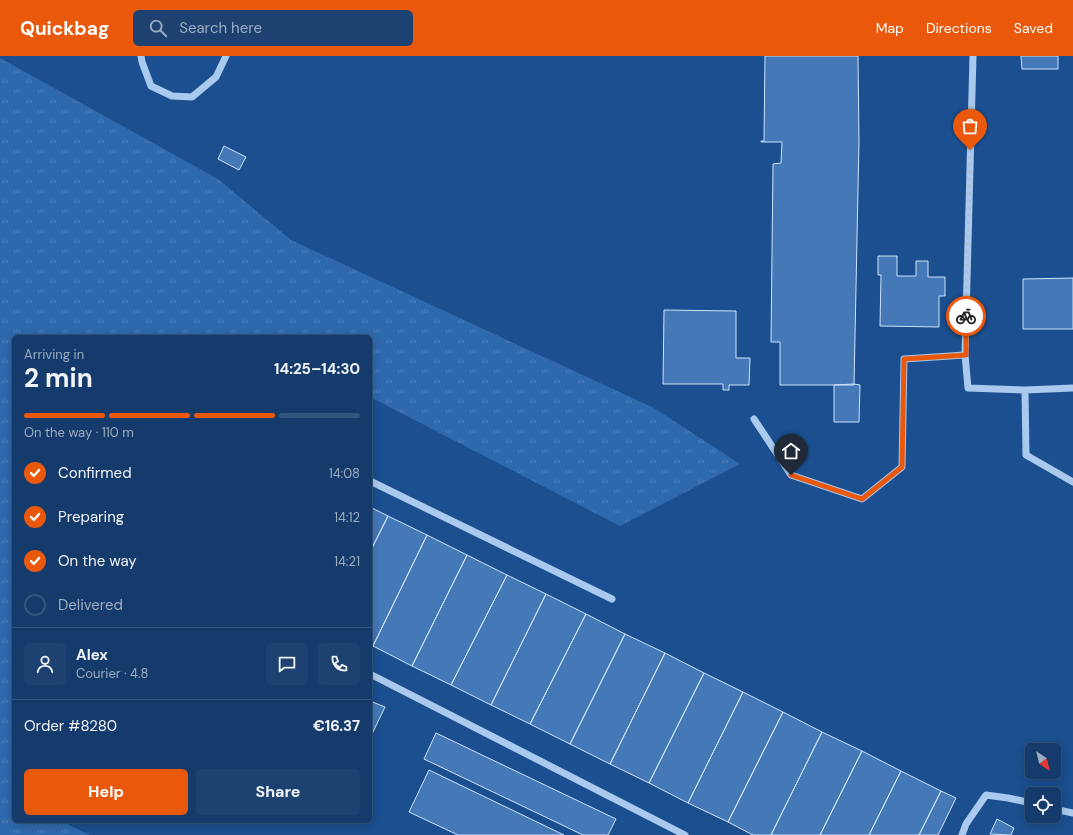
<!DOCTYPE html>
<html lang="en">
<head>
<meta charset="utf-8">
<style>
	body { margin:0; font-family:"DM Sans",sans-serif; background:#1d4271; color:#f1f3f6; height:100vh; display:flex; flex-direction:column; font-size:15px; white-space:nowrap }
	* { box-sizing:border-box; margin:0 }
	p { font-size:13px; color:#9dadc1 }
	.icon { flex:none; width:22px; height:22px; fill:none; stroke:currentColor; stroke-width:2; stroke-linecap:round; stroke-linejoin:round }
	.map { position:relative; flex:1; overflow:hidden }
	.sheet { position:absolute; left:12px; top:279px; width:360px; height:488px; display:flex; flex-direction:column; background:#143b6b; border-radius:6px; box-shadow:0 2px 10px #0003,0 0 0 1px #33557e }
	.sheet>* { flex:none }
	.needle { width:26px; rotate:145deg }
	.controls { position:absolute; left:1025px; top:687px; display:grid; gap:8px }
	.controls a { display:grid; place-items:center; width:36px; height:36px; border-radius:6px; background:#143b6b; box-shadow:0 2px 10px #0003,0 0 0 1px #33557e; font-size:20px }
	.pin { position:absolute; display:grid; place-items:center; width:34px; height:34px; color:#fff; margin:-41px -17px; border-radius:50% 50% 50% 0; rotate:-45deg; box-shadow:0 0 4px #0007 }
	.pin .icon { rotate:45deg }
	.courier { position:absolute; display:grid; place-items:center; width:40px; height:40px; margin:-20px; border:3px solid #ea580c; border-radius:50%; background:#fff; color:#222; box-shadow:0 1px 5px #0007 }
	.headline em { font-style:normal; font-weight:700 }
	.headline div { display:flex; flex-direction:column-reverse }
	.headline { display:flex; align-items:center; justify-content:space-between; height:68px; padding:0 12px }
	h1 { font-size:26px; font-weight:700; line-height:30px }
	.bar { display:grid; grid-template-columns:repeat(4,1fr); gap:6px 4px; align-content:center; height:48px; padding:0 12px }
	.bar i { height:5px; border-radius:3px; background:#33557e }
	.bar .selected { background:#ea580c }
	.bar p { grid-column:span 4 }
	.line { display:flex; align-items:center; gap:10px; padding:0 12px; border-top:1px solid #33557e }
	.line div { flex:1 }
	.round { display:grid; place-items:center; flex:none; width:42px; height:42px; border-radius:6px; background:#1d4271 }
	ol { padding:0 12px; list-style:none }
	li { display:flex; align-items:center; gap:12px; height:44px }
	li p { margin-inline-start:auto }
	li .icon { padding:4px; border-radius:50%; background:#ea580c; color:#fff; stroke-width:4 }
	li:last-child { color:#9dadc1 }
	li i { width:22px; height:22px; border:2px solid #33557e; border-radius:50% }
	.button { display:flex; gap:8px; margin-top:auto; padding:8px 12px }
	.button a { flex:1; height:46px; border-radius:6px; background:#ea580c; color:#fff; font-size:16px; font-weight:700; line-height:46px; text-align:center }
	.button a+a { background:#1d4271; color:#f1f3f6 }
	header { display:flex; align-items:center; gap:24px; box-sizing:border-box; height:56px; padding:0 20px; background:#ea580c; color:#fff }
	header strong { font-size:19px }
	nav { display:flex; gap:22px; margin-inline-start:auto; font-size:14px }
	.search { width:280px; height:36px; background:#1d4271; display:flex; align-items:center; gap:10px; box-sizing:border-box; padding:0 14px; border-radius:6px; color:#9dadc1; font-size:15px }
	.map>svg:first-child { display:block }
	.grass { fill:url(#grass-tufts) }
	.building { fill:#4478b7; stroke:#cfe3fa }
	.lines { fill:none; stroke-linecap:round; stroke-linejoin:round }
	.minor { stroke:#a9c9ee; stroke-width:7 }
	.done { stroke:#afc1d8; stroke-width:4; stroke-dasharray:0 7.2 }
	.route { stroke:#ea580c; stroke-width:5 }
</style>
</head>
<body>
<header>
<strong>Quickbag</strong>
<div class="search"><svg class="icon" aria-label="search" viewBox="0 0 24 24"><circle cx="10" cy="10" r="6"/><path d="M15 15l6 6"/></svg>Search here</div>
<nav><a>Map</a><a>Directions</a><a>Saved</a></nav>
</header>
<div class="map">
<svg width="1073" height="779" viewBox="0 0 1073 779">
	<defs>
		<pattern id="grass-tufts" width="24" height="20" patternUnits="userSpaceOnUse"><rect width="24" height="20" fill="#2e69ad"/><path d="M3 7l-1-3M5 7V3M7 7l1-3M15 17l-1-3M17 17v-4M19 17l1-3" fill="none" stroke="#4d80b9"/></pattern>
	</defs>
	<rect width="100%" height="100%" fill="#1b4f8f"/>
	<path class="grass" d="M0,2L218,123L291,184L654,352L740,408L620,470L370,341V281H14V765H61L90,779H0Z"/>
	<path class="building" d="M765,0H858L859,85L854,329H780V286H771L773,108L781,107L782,86H761V85H764Z
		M1021,0H1058V13H1022Z
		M224,90L246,101L239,114L218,103Z
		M878,200H897V220H916V205H928V221H945V240H939V271L880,270L881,219H878Z
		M1073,222V273H1023V223Z
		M664,254L736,255V302H750L749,329H729V334H723V328H663Z
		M854,328L860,329L859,366H834V329Z
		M370,451L388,460L370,496Z
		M388,460L427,479L373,590L370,589V496Z
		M427,479L467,499L412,610L373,590Z
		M467,499L507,519L451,629L412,610Z
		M507,519L546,538L491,649L451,629Z
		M546,538L586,558L530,668L491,649Z
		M586,558L625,578L570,688L530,668Z
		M625,578L665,597L610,708L570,688Z
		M665,597L704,617L649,727L610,708Z
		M704,617L743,636L688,747L649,727Z
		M743,636L783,656L728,766L688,747Z
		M370,645L385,651L372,678L370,677Z
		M783,656L822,676L771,779H753L728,766Z
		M822,676L862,695L820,779H771Z
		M436,677L616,763L608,779H583L424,703Z
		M862,695L901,715L869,779H820Z
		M429,714L564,779H458L409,756Z
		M901,715L941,735L919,779H869Z
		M941,735L956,742L938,779H919Z
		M997,763L1014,772L1011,779L990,778Z"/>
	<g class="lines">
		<path class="minor" d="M141,0L142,6L151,30L172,40L192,41L216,21L226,0
			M973,0L965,299L968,332L1025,334L1073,332
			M1025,334L1026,399L1073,426
			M754,363L791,419L862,443L902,411L904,303L965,299
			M370,425L612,543
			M370,618L685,779
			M1054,753L1073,757
			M962,779L966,768L986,739L1008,742L1032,747"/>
	</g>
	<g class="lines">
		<path class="done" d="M966,260L970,94"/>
		<path class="route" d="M791,419L862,443L902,411L904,303L966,299V260"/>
	</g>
</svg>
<div class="controls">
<a><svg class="needle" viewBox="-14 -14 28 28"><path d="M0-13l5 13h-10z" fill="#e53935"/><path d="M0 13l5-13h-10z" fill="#9dadc1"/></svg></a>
<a><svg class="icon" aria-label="locate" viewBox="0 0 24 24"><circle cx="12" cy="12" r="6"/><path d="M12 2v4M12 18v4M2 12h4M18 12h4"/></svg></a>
</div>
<div class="pin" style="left:970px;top:94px;background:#ea580c"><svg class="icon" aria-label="bag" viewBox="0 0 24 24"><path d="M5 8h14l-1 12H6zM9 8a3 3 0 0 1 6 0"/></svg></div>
<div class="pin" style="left:791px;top:419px;background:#1f2937"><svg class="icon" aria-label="home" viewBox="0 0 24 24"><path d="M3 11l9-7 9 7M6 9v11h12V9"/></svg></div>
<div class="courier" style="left:966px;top:260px"><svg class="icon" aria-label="bike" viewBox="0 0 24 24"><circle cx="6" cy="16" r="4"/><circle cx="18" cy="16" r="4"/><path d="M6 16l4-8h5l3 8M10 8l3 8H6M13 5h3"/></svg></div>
<section class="sheet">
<div class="headline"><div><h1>2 min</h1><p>Arriving in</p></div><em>14:25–14:30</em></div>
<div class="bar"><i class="selected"></i><i class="selected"></i><i class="selected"></i><i></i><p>On the way · 110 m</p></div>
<ol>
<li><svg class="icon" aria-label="check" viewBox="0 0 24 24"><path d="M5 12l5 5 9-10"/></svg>Confirmed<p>14:08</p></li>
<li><svg class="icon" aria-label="check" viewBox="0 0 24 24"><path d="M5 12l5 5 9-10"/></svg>Preparing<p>14:12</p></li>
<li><svg class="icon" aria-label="check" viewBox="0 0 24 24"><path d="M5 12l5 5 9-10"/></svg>On the way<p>14:21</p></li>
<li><i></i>Delivered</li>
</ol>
<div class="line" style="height:72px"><a class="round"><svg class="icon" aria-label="person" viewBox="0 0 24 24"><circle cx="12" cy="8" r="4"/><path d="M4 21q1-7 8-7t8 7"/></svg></a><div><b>Alex</b><p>Courier · 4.8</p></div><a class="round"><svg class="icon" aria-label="chat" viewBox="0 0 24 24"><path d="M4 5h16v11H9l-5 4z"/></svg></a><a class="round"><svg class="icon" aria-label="phone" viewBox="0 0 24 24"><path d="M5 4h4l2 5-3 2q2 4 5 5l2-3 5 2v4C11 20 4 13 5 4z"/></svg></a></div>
<div class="line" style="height:52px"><div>Order #8280</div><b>€16.37</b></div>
<div class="button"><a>Help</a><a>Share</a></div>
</section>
</div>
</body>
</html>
